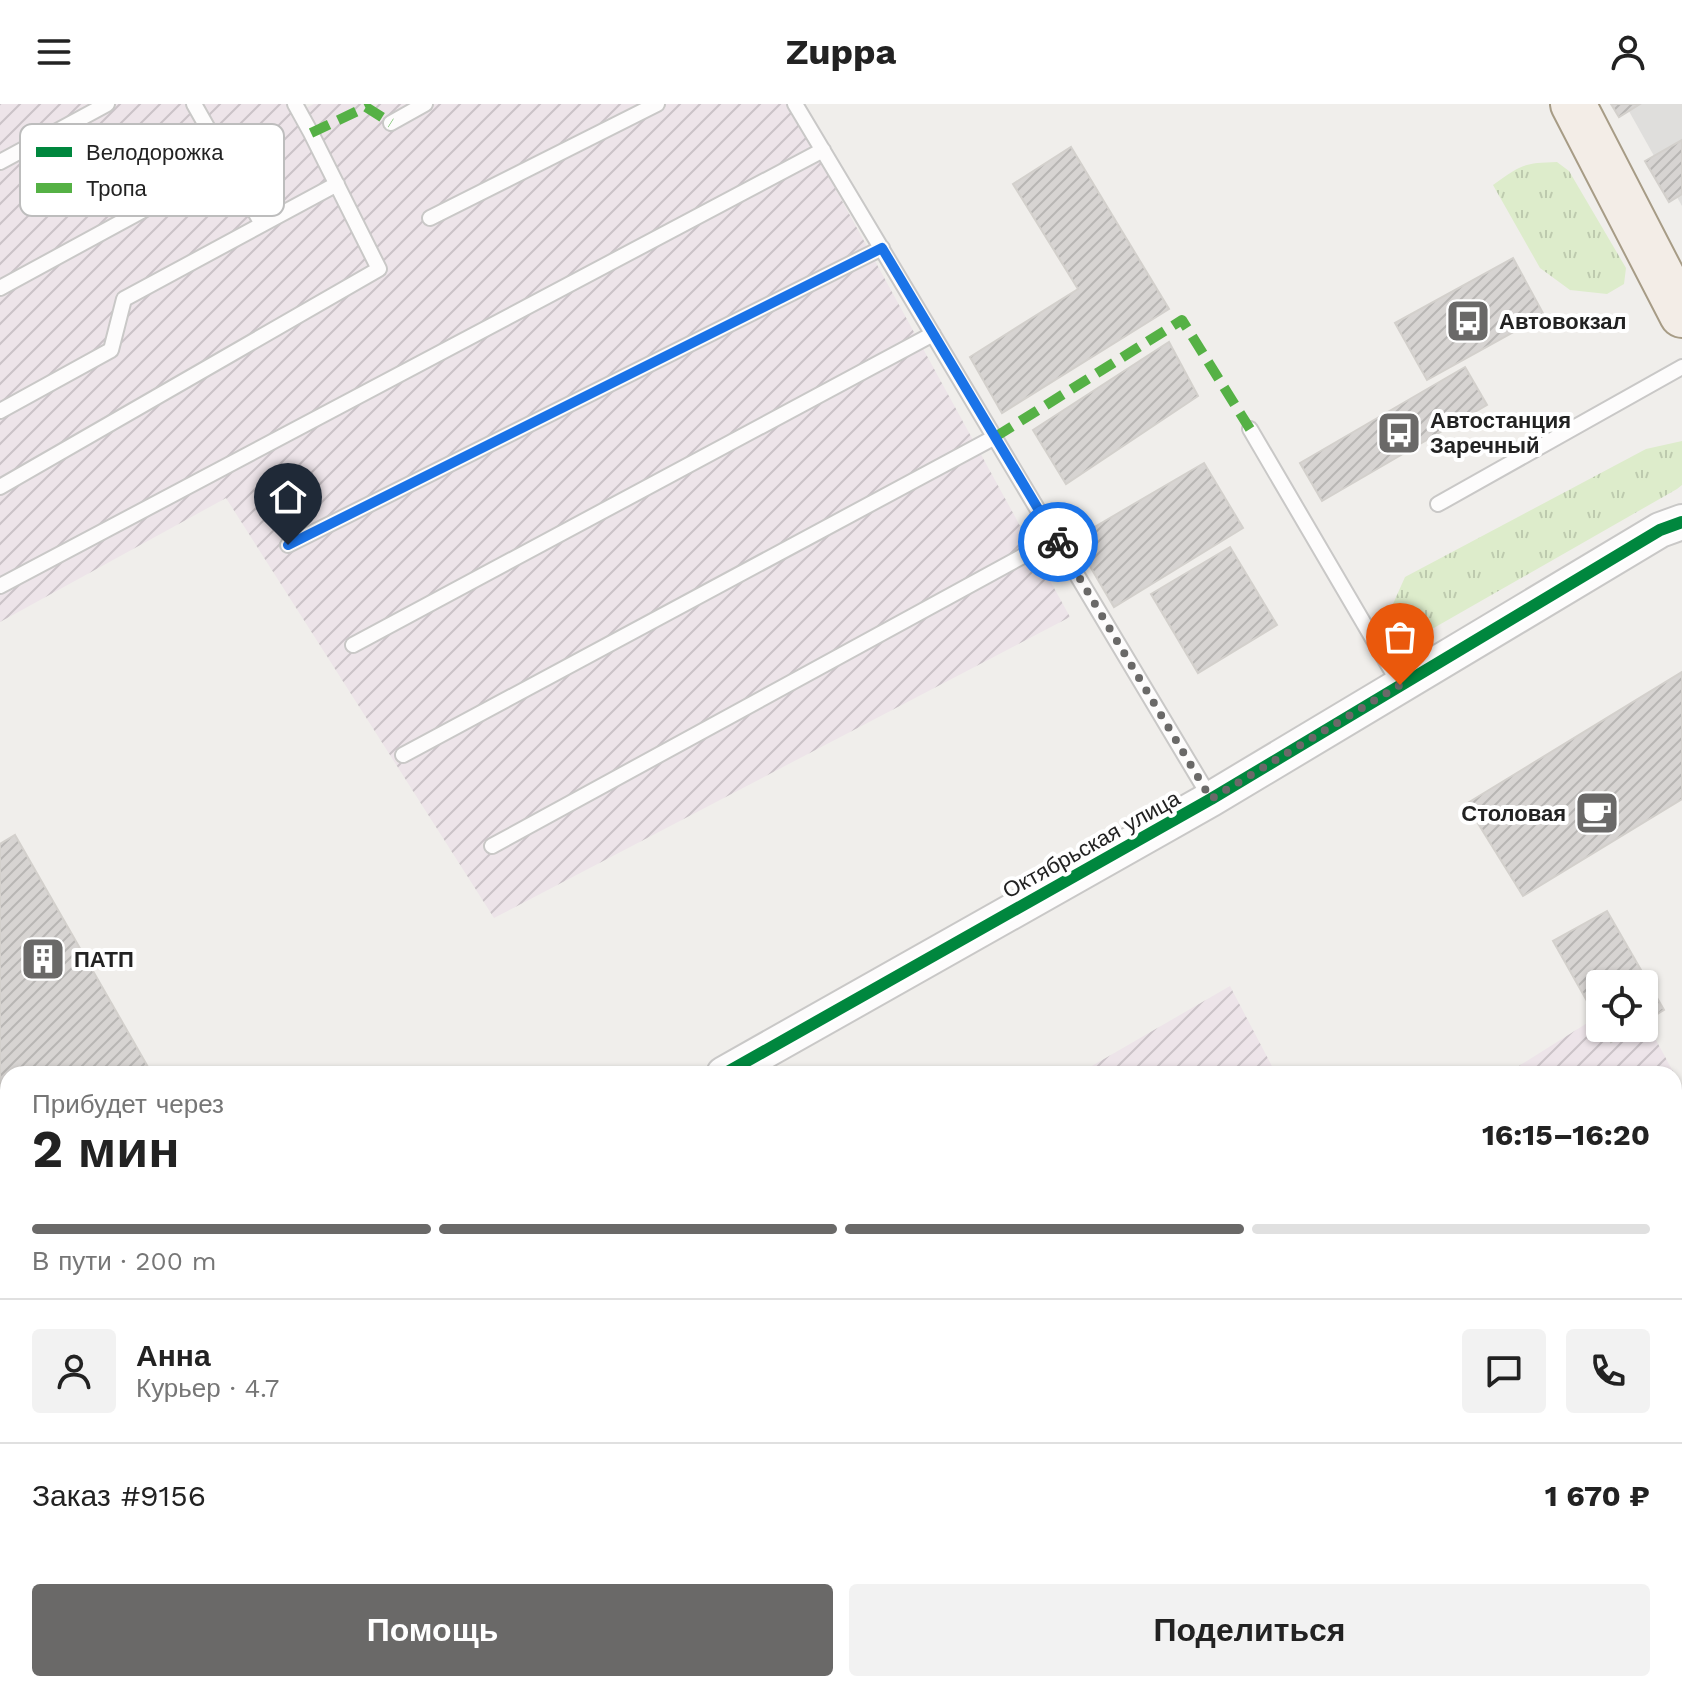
<!DOCTYPE html>
<html lang="ru">
<head>
<meta charset="utf-8">
<style>
	body { margin:0; font-family:"Work Sans",sans-serif; background:#f2f2f2; color:#222; height:100vh; display:flex; flex-direction:column; font-size:30px; white-space:nowrap }
	* { box-sizing:border-box; margin:0 }
	p { font-size:26px; color:#767676 }
	.icon { flex:none; width:44px; height:44px; fill:none; stroke:currentColor; stroke-width:2; stroke-linecap:round; stroke-linejoin:round }
	.map { position:relative; flex:1; overflow:hidden }
	.side { position:absolute; left:0px; top:962px; width:1682px; height:626px; display:flex; flex-direction:column; background:#fff; border-radius:24px 24px 0 0; box-shadow:0 2px 6px #0004 }
	.side>* { flex:none }
	.fabs { position:absolute; left:1586px; top:866px; display:grid; gap:16px }
	.fabs a { display:grid; place-items:center; width:72px; height:72px; border-radius:8px; background:#fff; box-shadow:0 2px 6px #0004; font-size:40px }
	.pin { position:absolute; display:grid; place-items:center; width:68px; height:68px; color:#fff; margin:-82px -34px; border-radius:50% 50% 50% 0; rotate:-45deg; box-shadow:0 0 8px #0007 }
	.pin .icon { rotate:45deg }
	.courier { position:absolute; display:grid; place-items:center; width:80px; height:80px; margin:-40px; border:6px solid #1a73e8; border-radius:50%; background:#fff; color:#222; box-shadow:0 2px 10px #0007 }
	.summary em { font-style:normal; font-weight:700 }
	.summary div { display:flex; flex-direction:column-reverse }
	.summary { display:flex; align-items:center; justify-content:space-between; height:136px; padding:0 32px }
	h1 { font-size:52px; font-weight:700; line-height:60px }
	.bar { display:grid; grid-template-columns:repeat(4,1fr); gap:12px 8px; align-content:center; height:96px; padding:0 32px }
	.bar i { height:10px; border-radius:6px; background:#e0e0e0 }
	.bar .current { background:#6a6968 }
	.bar p { grid-column:span 4 }
	.line { display:flex; align-items:center; gap:20px; padding:0 32px; border-top:2px solid #e0e0e0 }
	.line div { flex:1 }
	.round { display:grid; place-items:center; flex:none; width:84px; height:84px; border-radius:8px; background:#f2f2f2 }
	.primary-button { display:flex; gap:16px; margin-top:auto; padding:16px 32px }
	.primary-button a { flex:1; height:92px; border-radius:8px; background:#6a6968; color:#fff; font-size:32px; font-weight:700; line-height:92px; text-align:center }
	.primary-button a+a { background:#f2f2f2; color:#222 }
	header { display:flex; justify-content:space-between; align-items:center; height:104px; padding:0 32px; background:#fff; font-size:36px; font-weight:700 }
	.map>svg:first-child { display:block }
	.residential { fill:#dfdedc }
	.industrial { fill:url(#industrial-furrows) }
	.grass { fill:url(#grass-tufts) }
	.building { fill:url(#building-hatch); stroke:#d3d0cc; stroke-width:2 }
	.lines { fill:none; stroke-linecap:round; stroke-linejoin:round }
	.service-casing { stroke:#c9c8c7; stroke-width:18 }
	.tertiary-casing { stroke:#c9c8c7; stroke-width:38 }
	.primary-casing { stroke:#a79c86; stroke-width:48 }
	.service { stroke:#fdfcfc; stroke-width:14 }
	.tertiary { stroke:#fdfcfc; stroke-width:34 }
	.primary { stroke:#f3ede7; stroke-width:44 }
	.rail { stroke:#ccc; stroke-width:6; stroke-dasharray:16 16; stroke-linecap:butt }
	.quiet { stroke:#55b145; stroke-width:10; stroke-dasharray:20 10; stroke-linecap:butt }
	.cycleway-casing { stroke:#fff; stroke-width:17 }
	.cycleway { stroke:#00873e; stroke-width:12 }
	.done { stroke:#6a6968; stroke-width:8; stroke-dasharray:0 14.4 }
	.route { stroke:#1a73e8; stroke-width:10 }
	.labels { text-anchor:middle; stroke-width:8; stroke-linejoin:round; paint-order:stroke }
	.poi-label { font-size:22px; font-weight:bold; fill:#222; stroke:#fff; text-anchor:start }
	.street-label { font-size:22px; fill:#222; stroke:#fff }
	.key { fill:#fff; stroke:#bdbdbd; stroke-width:2 }
	.key-label { font-size:22px; fill:#222 }
</style>
</head>
<body>
<header><svg class="icon" aria-label="menu" viewBox="0 0 24 24"><path d="M4 6h16M4 12h16M4 18h16"/></svg>Zuppa<svg class="icon" aria-label="person" viewBox="0 0 24 24"><circle cx="12" cy="8" r="4"/><path d="M4 21q1-7 8-7t8 7"/></svg></header>
<div class="map">
<svg width="1682" height="1587" viewBox="0 0 1682 1587">
	<defs>
		<pattern id="industrial-furrows" width="10" height="10" patternUnits="userSpaceOnUse" patternTransform="scale(2)"><rect width="10" height="10" fill="#ede4e9"/><path d="M-1 1l2-2M0 10L10 0M9 11l2-2" fill="none" stroke="#cbc3c8"/></pattern>
		<pattern id="grass-tufts" width="24" height="20" patternUnits="userSpaceOnUse" patternTransform="scale(2)"><rect width="24" height="20" fill="#ddeccb"/><path d="M3 7l-1-3M5 7V3M7 7l1-3M15 17l-1-3M17 17v-4M19 17l1-3" fill="none" stroke="#bdcaae"/></pattern>
		<pattern id="building-hatch" width="6" height="6" patternUnits="userSpaceOnUse" patternTransform="scale(2)"><rect width="6" height="6" fill="#d7d4d2"/><path d="M-1 1l2-2M0 6l6-6M5 7l2-2" fill="none" stroke="#b8b6b4"/></pattern>
	</defs>
	<rect width="100%" height="100%" fill="#f0eeeb"/>
	<path class="residential" d="M1625,0H1682V102Z"/>
	<path class="industrial" d="M0,0H304L306,4L314,0H789L1070,513L494,814L226,394L0,518Z
		M1230,882L1276,970H1078Z
		M1600,911V924H1644V914L1682,984V1300L1674,1304V970H1506Z
		M16,1580H1195L1183,1587H4Z"/>
	<path class="grass" d="M1557,58L1569,67L1626,164L1624,180L1607,190L1570,186L1540,164L1493,81C1521,61 1522,59 1557,58Z
		M1682,337V381L1677,385L1425,529L1408,516L1393,500L1405,473L1646,345Z"/>
	<path class="building" d="M1611,0H1640L1619,13Z
		M1682,36V90L1669,98L1645,57Z
		M1071,43L1169,205L1002,309L970,253L1078,185L1013,80Z
		M1513,154L1544,211L1427,276L1395,219Z
		M1169,238L1198,292L1066,380L1033,326Z
		M1465,263L1487,301L1322,397L1300,359Z
		M1204,359L1243,424L1114,503L1074,435Z
		M1230,443L1277,521L1198,569L1151,490Z
		M1682,568V695L1523,792L1466,700Z
		M15,731L152,970H8V1055L0,1059V740Z
		M1607,807L1664,906L1644,918V880H1600V920L1553,837Z
		M1603,924H1634L1611,938Z"/>
	<g class="lines">
		<g class="service-casing">
			<path id="service" d="M194,0L262,120
				M795,0L1211,695
				M391,19L425,0
				M0,58L107,0
				M430,114L657,0
				M0,184L228,60
				M0,307L111,246L124,195L337,80
				M1250,325L1400,581
				M0,383L379,165L311,29L295,0
				M1438,400L1682,263
				M288,441L882,144
				M0,482L823,46
				M353,541L933,230
				M403,651L995,333
				M492,742L1056,434
				M1674,1397L1682,1391
				M1331,1587L1343,1580"/>
		</g>
		<g class="tertiary-casing">
			<path id="tertiary" d="M724,970L1211,695L1660,426L1682,418
				M0,1379L8,1375"/>
		</g>
		<g class="primary-casing">
			<path id="primary" d="M1573,0L1682,211"/>
		</g>
		<use href="#service" class="service"/>
		<use href="#tertiary" class="tertiary"/>
		<use href="#primary" class="primary"/>
		<path class="rail" d="M1467,1587L1479,1580"/>
		<path class="quiet" d="M311,29L366,3L391,19
			M995,333L1182,216L1250,325"/>
		<g class="cycleway-casing">
			<path id="cycleway" d="M724,970L1211,695L1660,426L1682,418"/>
		</g>
		<use href="#cycleway" class="cycleway"/>
	</g>
	<g class="lines">
		<path class="done" d="M1058,438L1211,695L1400,581"/>
		<path class="route" d="M288,441L882,144L1058,438"/>
	</g>
	<defs>
		<g id="bus-square" transform="scale(2.3)"><rect x="-9" y="-9" width="18" height="18" rx="4" fill="#6a6968" stroke="#fff"/><path d="M-5-6H5V4H4V6H2V4H-2V6H-4V4H-5ZM-3.5-4V0h7V-4ZM-3.5 1.2v1.5H-2V1.2ZM2 1.2v1.5H3.5V1.2Z" fill="#fff"/></g>
		<g id="cafe-square" transform="scale(2.3)"><rect x="-9" y="-9" width="18" height="18" rx="4" fill="#6a6968" stroke="#fff"/><path d="M-5.5-4.5H6V0H3Q3 3.5 0 3.5H-2.5Q-5.5 3.5-5.5 0ZM3-3.2v2h1.7v-2ZM-6 4.5H4V6H-6Z" fill="#fff"/></g>
		<g id="building-square" transform="scale(2.3)"><rect x="-9" y="-9" width="18" height="18" rx="4" fill="#6a6968" stroke="#fff"/><path d="M-4-6H4V6H1V3H-1V6H-4ZM-2.5-4.3h1.7v1.8h-1.7ZM.8-4.3h1.7v1.8H.8ZM-2.5-1h1.7V.8h-1.7ZM.8-1h1.7V.8H.8Z" fill="#fff"/></g>
	</defs>
	<g fill-rule="evenodd">
		<use href="#bus-square" x="1468" y="217"/>
		<use href="#bus-square" x="1399" y="329"/>
		<use href="#cafe-square" x="1597" y="709"/>
		<use href="#building-square" x="43" y="855"/>
	</g>
	<g class="labels">
		<g class="poi-label">
			<text x="1499" y="225">Автовокзал</text>
			<text x="1430" y="324">Автостанция<tspan x="1430" dy="25">Заречный</tspan></text>
			<text x="1566" y="717" text-anchor="end">Столовая</text>
			<text x="74" y="863">ПАТП</text>
		</g>
		<g class="street-label">
			<text transform="translate(1091 740) rotate(-29)" y="8">Октябрьская улица</text>
		</g>
	</g>
	<rect x="20" y="20" width="264" height="92" rx="12" class="key"/>
	<rect x="36" y="43" width="36" height="10" fill="#00873e"/>
	<rect x="36" y="79" width="36" height="10" fill="#55b145"/>
	<g class="key-label">
		<text x="86" y="56">Велодорожка</text>
		<text x="86" y="92">Тропа</text>
	</g>
</svg>
<div class="fabs">
<a><svg class="icon" aria-label="locate" viewBox="0 0 24 24"><circle cx="12" cy="12" r="6"/><path d="M12 2v4M12 18v4M2 12h4M18 12h4"/></svg></a>
</div>
<div class="pin" style="left:1400px;top:581px;background:#ea580c"><svg class="icon" aria-label="bag" viewBox="0 0 24 24"><path d="M5 8h14l-1 12H6zM9 8a3 3 0 0 1 6 0"/></svg></div>
<div class="pin" style="left:288px;top:441px;background:#1f2937"><svg class="icon" aria-label="home" viewBox="0 0 24 24"><path d="M3 11l9-7 9 7M6 9v11h12V9"/></svg></div>
<div class="courier" style="left:1058px;top:438px"><svg class="icon" aria-label="bike" viewBox="0 0 24 24"><circle cx="6" cy="16" r="4"/><circle cx="18" cy="16" r="4"/><path d="M6 16l4-8h5l3 8M10 8l3 8H6M13 5h3"/></svg></div>
<section class="side">
<div class="summary"><div><h1>2 мин</h1><p>Прибудет через</p></div><em>16:15–16:20</em></div>
<div class="bar"><i class="current"></i><i class="current"></i><i class="current"></i><i></i><p>В пути · 200 m</p></div>
<div class="line" style="height:144px"><a class="round"><svg class="icon" aria-label="person" viewBox="0 0 24 24"><circle cx="12" cy="8" r="4"/><path d="M4 21q1-7 8-7t8 7"/></svg></a><div><b>Анна</b><p>Курьер · 4.7</p></div><a class="round"><svg class="icon" aria-label="chat" viewBox="0 0 24 24"><path d="M4 5h16v11H9l-5 4z"/></svg></a><a class="round"><svg class="icon" aria-label="phone" viewBox="0 0 24 24"><path d="M5 4h4l2 5-3 2q2 4 5 5l2-3 5 2v4C11 20 4 13 5 4z"/></svg></a></div>
<div class="line" style="height:104px"><div>Заказ #9156</div><b>1 670 ₽</b></div>
<div class="primary-button"><a>Помощь</a><a>Поделиться</a></div>
</section>
</div>
</body>
</html>
